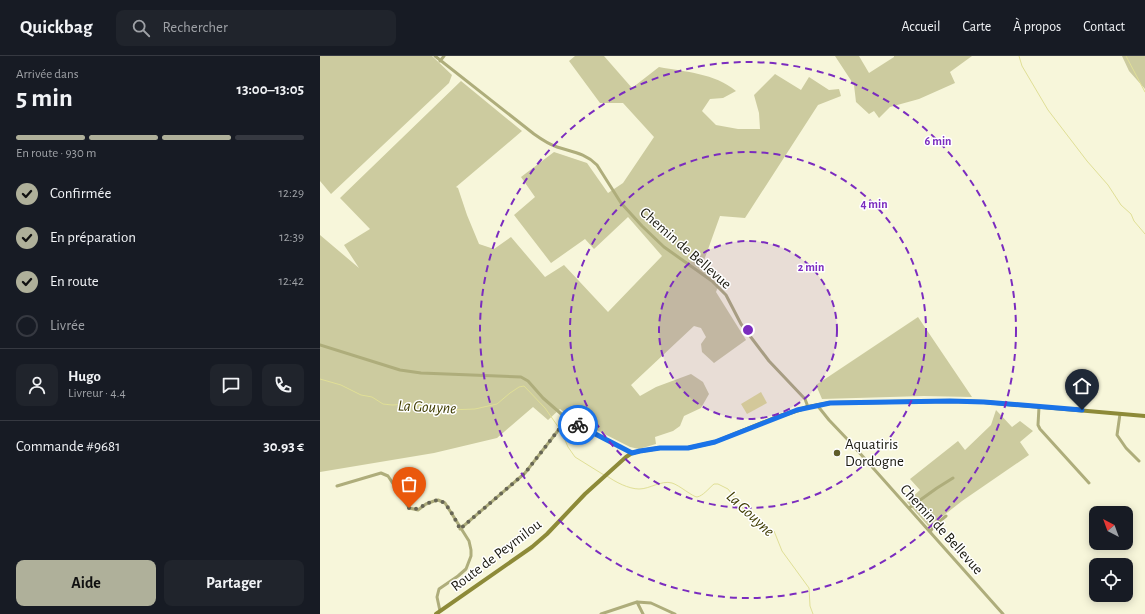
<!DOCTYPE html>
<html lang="fr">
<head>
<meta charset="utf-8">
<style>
	body { margin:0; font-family:"Alegreya Sans",sans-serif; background:#20242c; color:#f1f3f6; height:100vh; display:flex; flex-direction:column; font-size:15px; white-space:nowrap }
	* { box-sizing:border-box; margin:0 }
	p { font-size:13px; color:#9ea1a6 }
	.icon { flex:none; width:22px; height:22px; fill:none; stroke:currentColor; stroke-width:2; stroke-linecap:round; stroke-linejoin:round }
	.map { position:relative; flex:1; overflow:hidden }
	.details { display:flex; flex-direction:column; background:#171b24; width:320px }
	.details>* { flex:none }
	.needle { width:26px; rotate:319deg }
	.buttons { position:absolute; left:769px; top:450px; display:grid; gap:8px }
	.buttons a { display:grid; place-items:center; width:44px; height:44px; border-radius:8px; background:#171b24; box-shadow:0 2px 10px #0003; font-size:20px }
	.pin { position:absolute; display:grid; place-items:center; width:34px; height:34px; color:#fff; margin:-41px -17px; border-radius:50% 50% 50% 0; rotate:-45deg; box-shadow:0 0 4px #0007 }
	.pin .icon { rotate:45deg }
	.courier { position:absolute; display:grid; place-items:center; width:40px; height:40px; margin:-20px; border:3px solid #1a73e8; border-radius:50%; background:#fff; color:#222; box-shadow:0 1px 5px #0007 }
	.summary em { font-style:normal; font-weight:700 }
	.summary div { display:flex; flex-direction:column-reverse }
	.summary { display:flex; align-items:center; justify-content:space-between; height:68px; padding:0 16px }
	h1 { font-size:26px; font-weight:700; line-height:30px }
	.bar { display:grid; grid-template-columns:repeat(4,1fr); gap:6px 4px; align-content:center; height:48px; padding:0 16px }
	.bar i { height:5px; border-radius:3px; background:#363941 }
	.bar .on { background:#afb09a }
	.bar p { grid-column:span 4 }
	.line { display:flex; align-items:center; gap:10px; padding:0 16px; border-top:1px solid #363941 }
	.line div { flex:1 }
	.round { display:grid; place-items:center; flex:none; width:42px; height:42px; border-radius:8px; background:#20242c }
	ol { padding:0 16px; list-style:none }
	li { display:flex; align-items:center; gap:12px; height:44px }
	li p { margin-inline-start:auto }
	li .icon { padding:4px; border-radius:50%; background:#afb09a; color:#111; stroke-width:4 }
	li:last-child { color:#9ea1a6 }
	li i { width:22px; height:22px; border:2px solid #363941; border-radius:50% }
	.button { display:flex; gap:8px; margin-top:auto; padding:8px 16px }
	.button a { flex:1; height:46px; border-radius:8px; background:#afb09a; color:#111; font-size:16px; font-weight:700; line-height:46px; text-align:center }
	.button a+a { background:#20242c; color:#f1f3f6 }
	header { display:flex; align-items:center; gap:24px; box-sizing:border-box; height:56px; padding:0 20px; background:#171b24; border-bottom:1px solid #363941 }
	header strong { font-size:19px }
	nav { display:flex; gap:22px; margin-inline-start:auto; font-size:14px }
	.search { width:280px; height:36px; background:#20242c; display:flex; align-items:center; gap:10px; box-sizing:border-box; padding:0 14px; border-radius:8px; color:#9ea1a6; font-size:15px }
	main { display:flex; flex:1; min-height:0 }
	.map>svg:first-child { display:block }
	.green { fill:#cccb9f }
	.water { fill:#e0df96 }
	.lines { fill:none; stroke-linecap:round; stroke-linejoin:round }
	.stream { stroke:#e0df96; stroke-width:1 }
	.street { stroke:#aead7b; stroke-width:3 }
	.secondary { stroke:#8d8a38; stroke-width:4 }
	.done { stroke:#676655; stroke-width:4; stroke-dasharray:0 7.2 }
	.route { stroke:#1a73e8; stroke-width:5 }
	.ring { fill:none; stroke:#7b2cbf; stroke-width:2; stroke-dasharray:7 5 }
	.poi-dot { fill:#5f5d2a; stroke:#fff; stroke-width:1.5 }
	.labels { text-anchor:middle; stroke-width:3; stroke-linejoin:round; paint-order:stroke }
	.street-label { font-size:15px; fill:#19180e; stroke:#fff }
	.poi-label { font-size:15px; fill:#19180e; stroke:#fff; text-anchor:start }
	.water-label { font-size:16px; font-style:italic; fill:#413e04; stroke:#fff }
	.centre { fill:#7b2cbf; stroke:#fff; stroke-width:2 }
	.ring-label { font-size:12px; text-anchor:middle; font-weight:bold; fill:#7b2cbf; stroke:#fff; stroke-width:3; stroke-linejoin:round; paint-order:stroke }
</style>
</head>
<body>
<header>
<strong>Quickbag</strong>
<div class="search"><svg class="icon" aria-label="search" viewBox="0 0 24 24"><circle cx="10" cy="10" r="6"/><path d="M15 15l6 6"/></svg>Rechercher</div>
<nav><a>Accueil</a><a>Carte</a><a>À propos</a><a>Contact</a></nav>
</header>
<main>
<section class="details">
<div class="summary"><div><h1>5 min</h1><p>Arrivée dans</p></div><em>13:00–13:05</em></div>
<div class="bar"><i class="on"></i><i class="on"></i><i class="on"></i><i></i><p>En route · 930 m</p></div>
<ol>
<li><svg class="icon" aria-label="check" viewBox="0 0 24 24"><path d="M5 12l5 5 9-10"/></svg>Confirmée<p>12:29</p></li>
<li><svg class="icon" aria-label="check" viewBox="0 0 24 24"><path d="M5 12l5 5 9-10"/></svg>En préparation<p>12:39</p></li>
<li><svg class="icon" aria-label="check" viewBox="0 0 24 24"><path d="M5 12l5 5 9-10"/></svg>En route<p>12:42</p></li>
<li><i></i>Livrée</li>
</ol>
<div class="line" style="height:72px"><a class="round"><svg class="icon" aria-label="person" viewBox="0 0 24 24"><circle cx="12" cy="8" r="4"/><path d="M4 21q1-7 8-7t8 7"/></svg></a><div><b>Hugo</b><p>Livreur · 4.4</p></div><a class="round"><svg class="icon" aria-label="chat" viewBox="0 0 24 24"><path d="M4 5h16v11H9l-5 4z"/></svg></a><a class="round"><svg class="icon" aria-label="phone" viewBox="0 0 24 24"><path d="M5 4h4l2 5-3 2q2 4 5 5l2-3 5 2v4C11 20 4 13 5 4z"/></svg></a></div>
<div class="line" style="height:52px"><div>Commande #9681</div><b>30.93 €</b></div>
<div class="button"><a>Aide</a><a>Partager</a></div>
</section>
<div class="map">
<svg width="825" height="558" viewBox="0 0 825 558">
	<rect width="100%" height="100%" fill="#f7f6da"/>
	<path class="green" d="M0,0H112L132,19L129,27L11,138L0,125Z
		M255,0H284L312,32L339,11C366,16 394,17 416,35L403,42L390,43L382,55L396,69L418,73H440L439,57L434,39L455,18L481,34L489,21L509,34L519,33L521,40L498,49L425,162L400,160L382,210L398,231L396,236L426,284L394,307L382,296L381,288L386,281L381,272L374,270L311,329L320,340L336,331L371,318L383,326L389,338L381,352L364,360L360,370L353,375L335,381L336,388L319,393L310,391L251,361L240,353L228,364L213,351L177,382L114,397L0,416V179L39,212L24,189L50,173L20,142L141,25L202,75L136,131L138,132L147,159L159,188L174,193L191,181L225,221L244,209L288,256L342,200L308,161L274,193L265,183L231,207L194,159L215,141L201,121L234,96L267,107L288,137L303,127L334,81L303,47H280L249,5Z
		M515,0H539L549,17L574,1V0H652L630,16L635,27L599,43L570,51L559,62L554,55L549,58L536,46L534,29Z
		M802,0H825V33L809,15Z
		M598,261L652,341L604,340L502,343L496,329Z
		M676,354L692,371L700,365L713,375L700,386L709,399L642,445L609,471L587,446L600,434L590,423L638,385L645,394L671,369Z"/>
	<path class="water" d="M441,336L447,347L427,358L421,348Z"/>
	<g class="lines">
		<path class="stream" d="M699,0L702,10L728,54L767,105L788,129L801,149L811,158L814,165L825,178
			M806,0L825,36
			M0,323L21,329L41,339L52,341L63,348L72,349L92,348L128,354L155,353L177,348L190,337L199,331L204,330L225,352L239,372
			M241,375L248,391L255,401L284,419
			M287,420C295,426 309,433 319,433C330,433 341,424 352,427C359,429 373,441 377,441C383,440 389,432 394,428H398L408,433L425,455L443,472L454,475L462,495L489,532L490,550L493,558"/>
		<path class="street" d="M115,0L214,78C221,83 228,88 237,91C252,96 265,97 277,109L301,147L322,170L344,191L392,225L406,239L421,268L430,280L449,305L485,343L488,351
			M120,5L124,0
			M0,289L80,314L101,317L201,321L208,325L223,342L247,363L312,397
			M497,349L509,364L529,385L683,558
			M719,351L718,369L720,373L769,427
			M800,358L797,379L806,392L819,405
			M17,430L61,417L68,420L89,452L98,454L106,448L114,445L118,444L125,447L149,485L151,494V500L146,513L138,520L119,533L117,541L120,555
			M589,452L617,432L633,422
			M140,473L205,417L247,363
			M610,476L614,470L626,460
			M317,546L323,558
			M281,558L317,546L331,547L355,558"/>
		<path class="secondary" d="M116,558L212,491L227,478L265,438L306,401L312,397L320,395L340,392H368L395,386L457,361L488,351L510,347L630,345L664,346L825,360"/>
	</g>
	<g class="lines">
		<path class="done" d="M89,452C101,458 113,436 125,448C131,454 136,465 140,473L205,417L247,363L258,369"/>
		<path class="route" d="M258,369L312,397L320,395L340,392H368L395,386L477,354L510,347L630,345L664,346L762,354"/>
	</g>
	<circle cx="428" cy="274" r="89" fill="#7b2cbf" fill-opacity=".12"/>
	<g class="ring">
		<circle cx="428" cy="274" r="89"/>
		<circle cx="428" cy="274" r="178"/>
		<circle cx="428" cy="274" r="268"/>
	</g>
	<circle class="poi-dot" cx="517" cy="397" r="4"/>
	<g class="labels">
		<g class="street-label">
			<text transform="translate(366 192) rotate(41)" y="5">Chemin de Bellevue</text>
			<text transform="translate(622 473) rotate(48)" y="5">Chemin de Bellevue</text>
			<text transform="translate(176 499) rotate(-37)" y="5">Route de Peymilou</text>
		</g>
		<g class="poi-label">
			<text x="525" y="393">Aquatiris<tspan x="525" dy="17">Dordogne</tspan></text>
		</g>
		<g class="water-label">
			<text transform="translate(107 350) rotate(3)" y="6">La Gouyne</text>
			<text transform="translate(431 457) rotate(43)" y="6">La Gouyne</text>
		</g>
	</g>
	<circle cx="428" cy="274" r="6" class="centre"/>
	<g class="ring-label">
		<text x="618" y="89">6 min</text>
		<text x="554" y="152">4 min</text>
		<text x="491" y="215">2 min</text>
	</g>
</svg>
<div class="buttons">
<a><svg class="needle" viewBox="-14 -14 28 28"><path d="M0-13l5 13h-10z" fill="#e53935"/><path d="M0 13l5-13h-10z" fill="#9ea1a6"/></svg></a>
<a><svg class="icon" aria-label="locate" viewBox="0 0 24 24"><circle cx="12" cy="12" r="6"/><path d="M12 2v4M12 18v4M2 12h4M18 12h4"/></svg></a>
</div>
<div class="pin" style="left:89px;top:452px;background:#ea580c"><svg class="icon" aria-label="bag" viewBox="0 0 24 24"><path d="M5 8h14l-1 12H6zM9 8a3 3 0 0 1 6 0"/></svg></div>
<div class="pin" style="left:762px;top:354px;background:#1f2937"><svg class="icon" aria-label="home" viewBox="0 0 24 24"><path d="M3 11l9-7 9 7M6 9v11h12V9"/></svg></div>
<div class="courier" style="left:258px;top:369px"><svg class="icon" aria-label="bike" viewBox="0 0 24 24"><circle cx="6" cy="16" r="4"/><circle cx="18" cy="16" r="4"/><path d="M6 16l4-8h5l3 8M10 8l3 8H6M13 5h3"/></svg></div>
</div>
</main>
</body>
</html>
